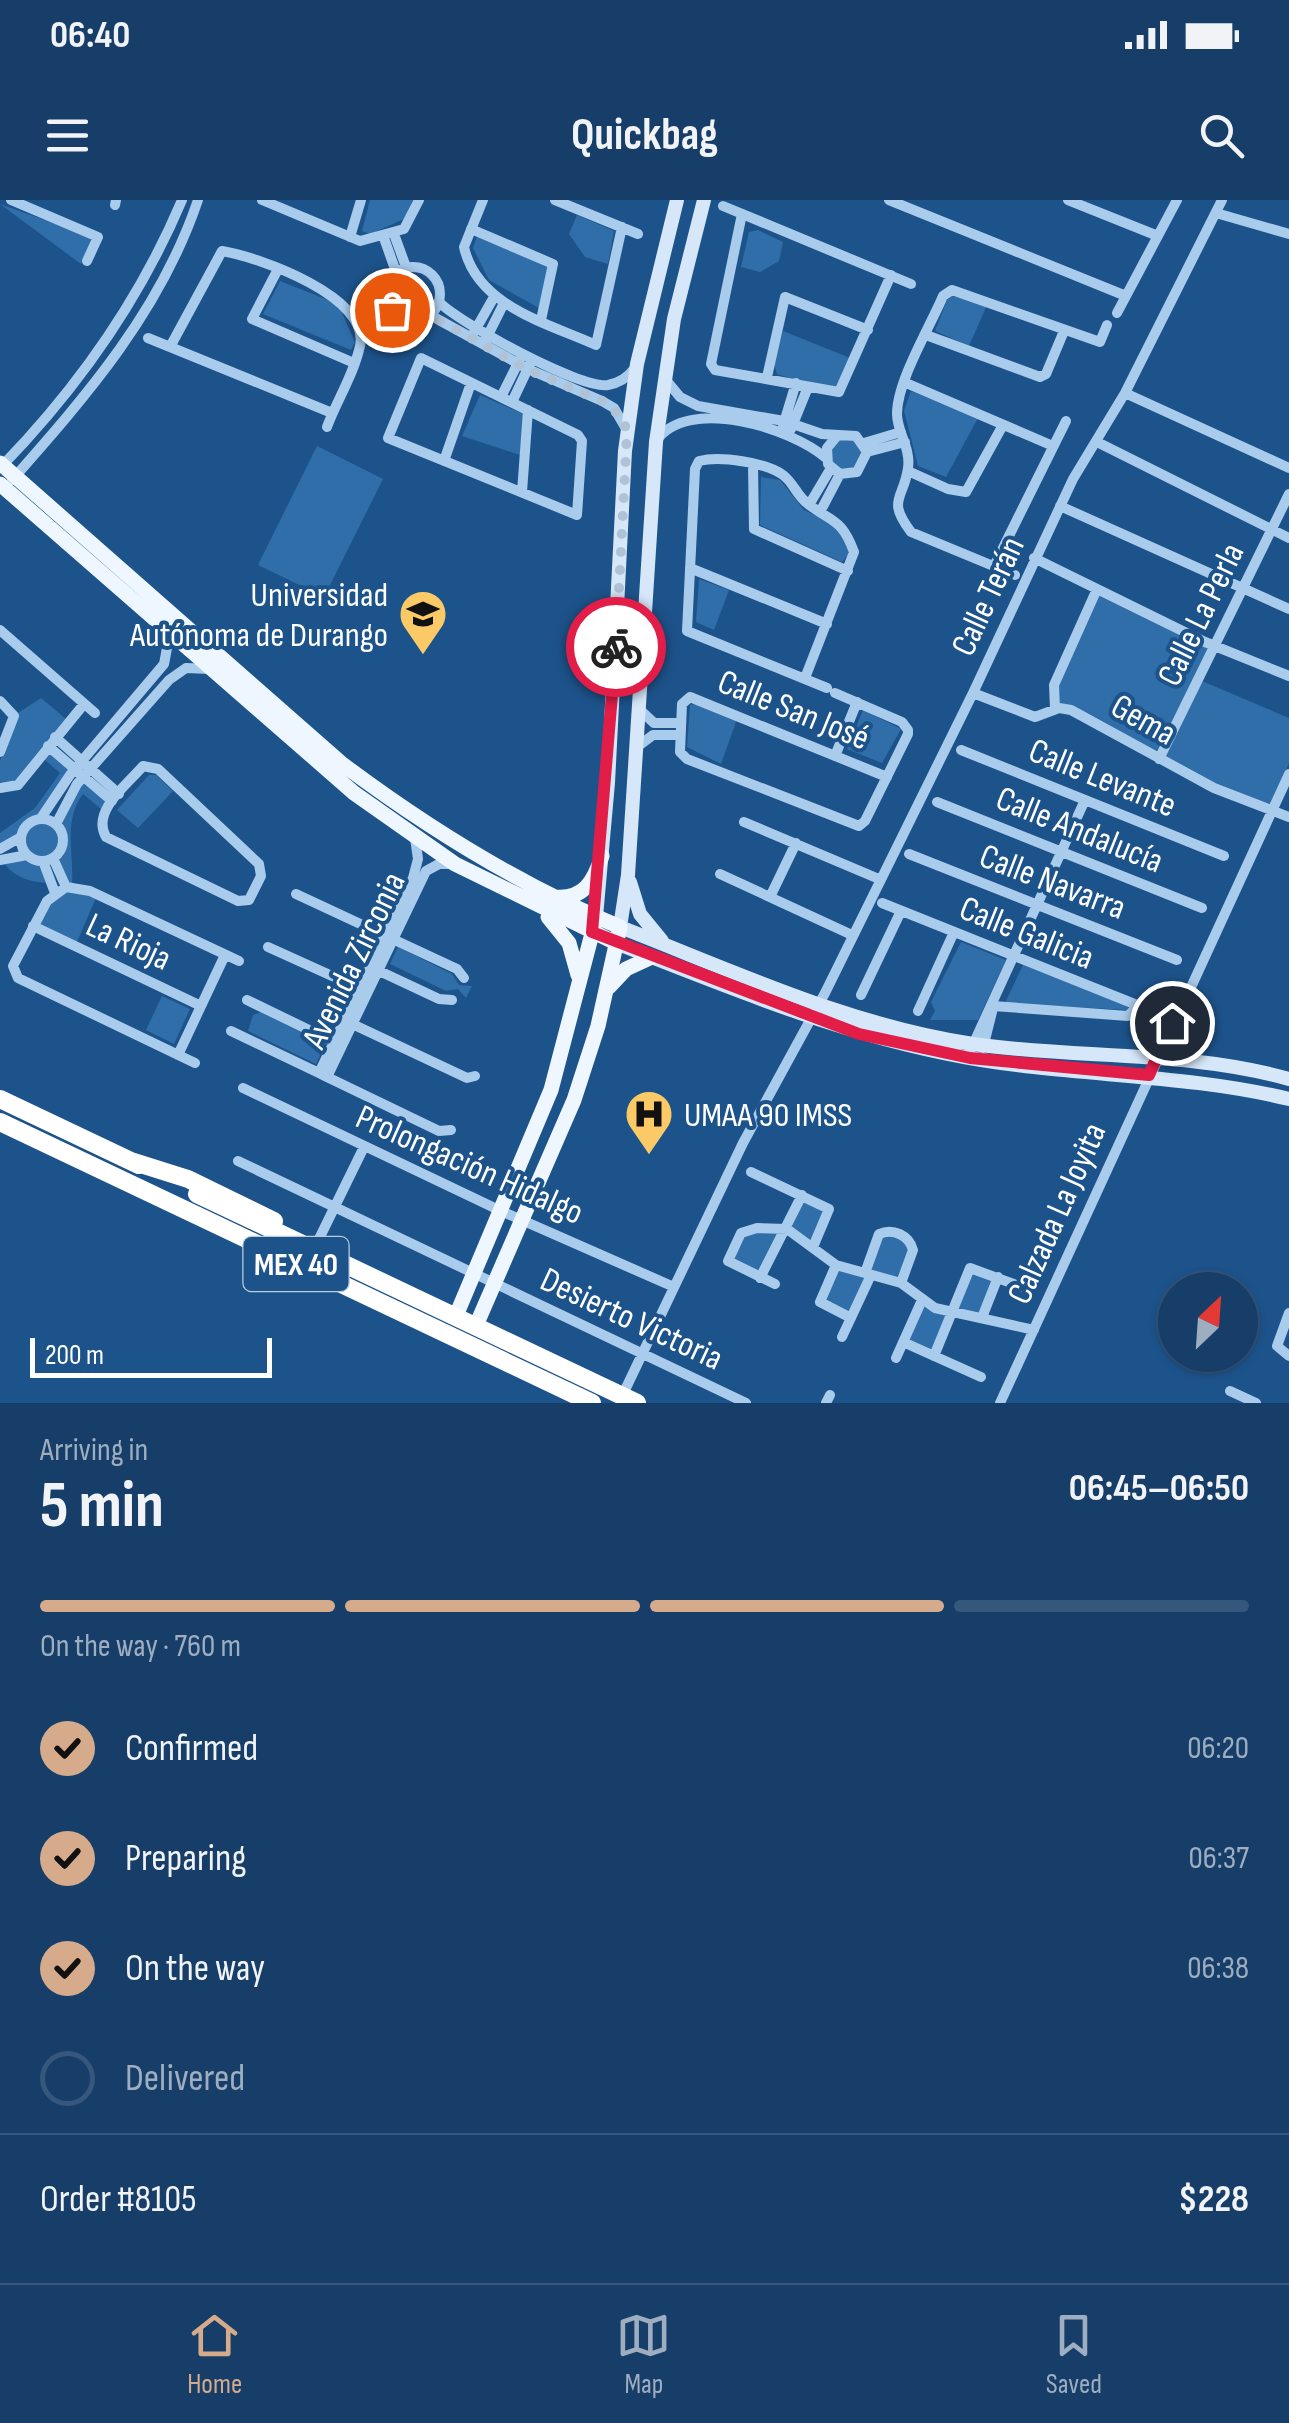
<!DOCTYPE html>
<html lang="en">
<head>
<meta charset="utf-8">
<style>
	body { margin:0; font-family:"Sofia Sans Condensed",sans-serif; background:#234971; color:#f1f3f6; height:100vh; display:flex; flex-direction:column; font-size:38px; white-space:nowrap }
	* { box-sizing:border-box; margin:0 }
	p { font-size:32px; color:#9eaec0 }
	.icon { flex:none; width:55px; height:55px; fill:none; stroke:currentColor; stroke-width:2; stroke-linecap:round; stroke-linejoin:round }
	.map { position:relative; height:1203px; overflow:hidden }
	.side { display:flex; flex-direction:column; background:#163e68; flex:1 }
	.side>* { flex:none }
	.needle { width:65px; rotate:25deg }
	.tools { position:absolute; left:1158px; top:1072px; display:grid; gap:20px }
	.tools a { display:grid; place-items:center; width:100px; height:100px; border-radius:50%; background:#163e68; box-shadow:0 2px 8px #0004,0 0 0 2px #35577c; font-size:50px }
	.scale { position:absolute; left:30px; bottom:25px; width:242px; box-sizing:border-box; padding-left:10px; border:5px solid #fff; border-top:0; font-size:28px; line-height:35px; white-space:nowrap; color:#fff; -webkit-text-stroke:8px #1d538b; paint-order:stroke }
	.pin { position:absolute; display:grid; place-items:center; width:85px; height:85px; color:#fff; margin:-42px; border:5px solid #fff; border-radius:50%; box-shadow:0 2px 10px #0007 }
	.courier { position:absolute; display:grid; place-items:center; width:100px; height:100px; margin:-50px; border:8px solid #e11d48; border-radius:50%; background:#fff; color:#222; box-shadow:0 2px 12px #0007 }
	.head em { font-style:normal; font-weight:700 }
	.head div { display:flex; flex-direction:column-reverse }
	.head { display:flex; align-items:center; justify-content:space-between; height:170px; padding:0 40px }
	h1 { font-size:65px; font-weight:700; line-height:75px }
	.bar { display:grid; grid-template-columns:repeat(4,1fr); gap:15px 10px; align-content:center; height:120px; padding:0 40px }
	.bar i { height:12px; border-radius:8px; background:#35577c }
	.bar .current { background:#d6ab8b }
	.bar p { grid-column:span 4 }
	.line { display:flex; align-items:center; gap:25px; padding:0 40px; border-top:2px solid #35577c }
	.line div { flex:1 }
	ol { padding:0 40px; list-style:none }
	li { display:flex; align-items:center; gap:30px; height:110px }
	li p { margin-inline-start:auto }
	li .icon { padding:10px; border-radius:50%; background:#d6ab8b; color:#111; stroke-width:4 }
	li:last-child { color:#9eaec0 }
	li i { width:55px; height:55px; border:5px solid #35577c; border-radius:50% }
	.status { display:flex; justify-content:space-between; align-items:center; height:70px; padding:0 50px; background:#163e68; direction:ltr }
	.status svg { height:28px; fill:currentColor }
	header { display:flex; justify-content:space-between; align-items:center; height:130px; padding:0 40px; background:#163e68; font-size:45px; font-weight:700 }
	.dock { display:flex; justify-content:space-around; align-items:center; height:140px; border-top:2px solid #35577c; background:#163e68; font-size:28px; color:#9eaec0 }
	.dock a { display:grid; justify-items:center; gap:5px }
	.dock .current { color:#d6ab8b }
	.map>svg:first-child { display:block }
	.green { fill:#306ea9 }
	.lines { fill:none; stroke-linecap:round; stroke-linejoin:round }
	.street { stroke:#a9cbec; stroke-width:10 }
	.secondary { stroke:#d5e7f9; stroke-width:14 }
	.primary { stroke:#eef6ff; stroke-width:15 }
	.highway { stroke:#fff; stroke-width:18 }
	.highway-bridge { stroke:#fff; stroke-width:18 }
	.done { stroke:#b0c3d6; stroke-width:10; stroke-dasharray:0 18 }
	.route { stroke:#e11d48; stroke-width:12 }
	.labels { text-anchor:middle; stroke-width:8; stroke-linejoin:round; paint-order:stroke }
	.shield { fill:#1d538b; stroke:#bbcbdc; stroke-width:2.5 }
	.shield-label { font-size:32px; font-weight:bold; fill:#fff }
	.poi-label { font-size:35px; fill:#fff; stroke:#1d538b; text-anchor:end }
	.street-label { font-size:35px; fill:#fff; stroke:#1d538b }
</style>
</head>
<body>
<div class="status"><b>06:40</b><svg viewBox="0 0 49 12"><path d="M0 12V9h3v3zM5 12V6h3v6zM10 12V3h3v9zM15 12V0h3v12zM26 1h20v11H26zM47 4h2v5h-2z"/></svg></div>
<header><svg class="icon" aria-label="menu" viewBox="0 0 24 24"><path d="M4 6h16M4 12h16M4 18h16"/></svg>Quickbag<svg class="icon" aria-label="search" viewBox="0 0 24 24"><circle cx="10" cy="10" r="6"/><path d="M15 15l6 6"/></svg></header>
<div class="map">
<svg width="1289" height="1203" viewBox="0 0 1289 1203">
	<rect width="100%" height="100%" fill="#1d538b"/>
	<path class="green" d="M370,0H413L404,19L370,34L362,31Z
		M0,4L95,38L81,64Z
		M577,15L614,31L608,64L585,57L569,34Z
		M758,30L783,42L779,61L760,72L741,67L749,32Z
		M477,37L549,67L539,108L489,80L473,48Z
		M395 95a17 17 0 1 1 34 0a17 17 0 1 1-34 0Z
		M280,81L338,104L355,142L351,150L263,114Z
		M953,96L987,105L969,146L935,131L947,100Z
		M783,131L850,158L836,187L829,191L777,174L774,164Z
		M911,191L978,218L946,277L918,266L904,211Z
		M480,195L523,214L520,255L462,236Z
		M841,239L854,240L862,250L861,263L847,272L832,265L830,252Z
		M317,246L383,279L324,397L258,365Z
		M761,277L780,280L804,310L836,325L850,352L842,362L760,325Z
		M699,379L729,390L714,430L696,422Z
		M1098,393L1211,447L1157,551L1058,503L1057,482Z
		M1202,481L1289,518V563L1271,606L1214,585L1163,557Z
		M41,498L66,519L20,577L8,584L0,582V561L18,513Z
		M695,504L737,519L721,564L687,547L690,505Z
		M863,510L901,529L882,563L847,549Z
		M50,551L73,570L41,616L27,621L19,636L0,646V633L35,608L60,573L44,559Z
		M149,575H156L173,591L138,628L117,610Z
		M84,579L109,602L101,609L83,594C63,620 74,653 72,685H67L58,658L66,641L60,619Z
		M26 640a17 17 0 1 1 34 0a17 17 0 1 1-34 0Z
		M22,656L43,664L50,683C31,682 16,679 4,663Z
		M74,691L96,698L76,744L37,724C45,709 57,692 74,691Z
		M961,742L1006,760L978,820H930L935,811L931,802Z
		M398,747L452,774L459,785L472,786L466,798L458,789L446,791L390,764Z
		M1023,765L1129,805L1127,810L1005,803Z
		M162,796L190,809L174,844L146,830Z
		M261,812L326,843L316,864L248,831L253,815Z
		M802,997L827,1008L813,1045L789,1029Z
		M758,1030L781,1032L759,1075L731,1062L738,1038Z
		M893,1034L910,1044L901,1081L866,1072L880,1035Z
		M836,1067L868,1076L850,1116L825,1104Z
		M970,1069L997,1077L982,1114L955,1109Z
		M922,1102L951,1112L934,1154L905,1141Z"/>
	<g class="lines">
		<path class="street" d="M11,0L98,37L87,61
			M262,0L360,41L404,29L419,0
			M483,0L464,47C477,106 547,123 596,145L622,27
			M555,0L638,34
			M889,0L1126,96
			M1068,0L1158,36
			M115,5L116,0
			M723,6L911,84
			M1216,13L1289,34
			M742,14L711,164L715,170L839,192L891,75
			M471,29L553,64L541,120
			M394,34L406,67
			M350,37L361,0
			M384,38L396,72
			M386 94a27 27 0 1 1 54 0a27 27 0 1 1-54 0Z
			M277,71L252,119L354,163
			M439,102C461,124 580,189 608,185C619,183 628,177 634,169
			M1117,113L1177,0
			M430,115L528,169L602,201L614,208L625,227
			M354,116L387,100
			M358,126L391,110
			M473,134L494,97
			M926,135L1040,177L1046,174L1064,131
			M148,138L332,213
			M485,141L504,103
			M170,147L222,51C259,57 371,97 360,146C354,174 337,200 327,227
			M421,158L578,235L582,241L577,315L388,238Z
			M767,177L785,97L868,130
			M666,180L680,197L698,206L784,221L822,234L856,236L867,252L857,272L840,274L828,264L827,248L837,236
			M906,183L1053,246
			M1125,193L1289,268
			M501,197L520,159
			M512,202L530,164
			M783,226L796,183
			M791,229L808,187
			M656,241C688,195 791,228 826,258
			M1097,242L1289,338
			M864,243L901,232
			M867,252L905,242
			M444,261L471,183
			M753,265L754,329L848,371
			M0,268C77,189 139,102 182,0
			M908,271L948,289L966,292L1003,225
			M12,280C88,194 161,110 198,0
			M522,292L528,210
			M809,305L831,268
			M1060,306L1289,409
			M820,312L840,274
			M1034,358L1205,442L1289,476
			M994,366L1066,221
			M690,368L827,424
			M1015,375L911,332C886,299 904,299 908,268C911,248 897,232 897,214C897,181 930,127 943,96L952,90L1100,142L1107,125
			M0,430L95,513
			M805,478L854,352C842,319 833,323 808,304C797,296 793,282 783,275C765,262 720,256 699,261L695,269L687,431L827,488
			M835,493L902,522L908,530V534L865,621L859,626L687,559L680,552L682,504L690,497L887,577
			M973,493L1035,517L1059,508L1071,510L1214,588L1289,617
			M0,501L14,516L0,552
			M638,508L654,523H679
			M1055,509L1054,485L1097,389
			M55,537L119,594
			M48,546L112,601
			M637,547L653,535H680
			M961,550L1224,656
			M835,556L857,502
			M1159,559L1289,294
			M143,566L158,569L259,664L261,676L249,700L238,701L106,637C91,611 127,585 143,566Z
			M0,588L18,585L84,504
			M937,602L1202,708
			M41,618L70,575L164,464L167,448L157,425
			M21 640a21 21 0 1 1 42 0a21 21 0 1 1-42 0Z
			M744,622L879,679
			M56,624L77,584L169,480L186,468L209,469
			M0,649L21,637
			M909,654L1177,760
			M53,658L66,687
			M0,660L27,655
			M43,661L55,693
			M720,674L852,735
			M296,694L457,769L464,778
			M770,697L796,643
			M882,703L1152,811
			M33,726L201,806
			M268,747L363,790
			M375,769L439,799L452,800
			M861,795L901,711
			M247,800L340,845
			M993,806L1128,816L1138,805
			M918,811L954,732
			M348,822L467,878L475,876
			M231,831L319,873
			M983,848L992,812
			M971,849L1085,600
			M178,855L225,755
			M195,863L18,778L13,766L47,701L66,687L90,691L239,761
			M327,877L319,873L413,678L418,659L415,638
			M327,877L426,671L439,664H454
			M327,877L439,931L451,930
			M243,888L501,1011L674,1087
			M238,961L746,1203
			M751,972L829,1009L813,1047
			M317,1043L364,947
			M836,1065L820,1102L851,1118
			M865,1073L879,1034C893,1028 909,1035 913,1050L901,1083
			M760,1078L802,995
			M775,1084L728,1061L741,1033L757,1028L787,1029L836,1065L901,1083L935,1108L1034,1130
			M1289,1113L1277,1146L1289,1156
			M983,1115L998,1077
			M842,1137L871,1075
			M903,1142L981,1177
			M934,1156L970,1068L1022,1087
			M896,1158L922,1100
			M625,1190L743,943L825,793L973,493L1073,279L1125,193L1222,0
			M1230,1191L1256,1203
			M826,1203L830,1195
			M1000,1203L1289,574"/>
		<path class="secondary" d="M704,0L674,119L656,242L628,675L620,727C736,772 848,825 973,844C1078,859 1186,850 1289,879
			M630,682L640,714L662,741
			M596,717L608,583L625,251L637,164L677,0
			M616,743C730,788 843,835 964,857C1072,877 1181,873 1289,899"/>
		<path class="primary" d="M0,263L341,563C429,629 519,685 620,727L598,826L574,900L478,1121
			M0,284L354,593L455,664L616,743
			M554,697C584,700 594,681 602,656
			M548,717L569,743L578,775
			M609,787L626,769L652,757
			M458,1111L551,890L594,726"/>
		<path class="highway" d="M0,899L139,965
			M0,922L592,1203
			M131,961L188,979L274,1021"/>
		<path class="highway-bridge" d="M197,994L637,1203"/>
	</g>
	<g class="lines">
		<path class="done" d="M392,110L413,121L430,115L528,170L602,201L623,218L627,233L616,447"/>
		<path class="route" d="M616,447L592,732L859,834L970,858L1149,875L1172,823"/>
	</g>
	<defs>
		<g id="university-pin" transform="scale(2.5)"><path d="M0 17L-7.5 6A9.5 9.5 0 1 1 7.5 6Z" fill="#fcc967" stroke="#1d538b"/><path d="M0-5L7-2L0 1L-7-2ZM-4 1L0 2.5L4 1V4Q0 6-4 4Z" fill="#111"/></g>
		<g id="hospital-pin" transform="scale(2.5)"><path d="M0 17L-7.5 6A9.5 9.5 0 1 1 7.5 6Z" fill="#fcc967" stroke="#1d538b"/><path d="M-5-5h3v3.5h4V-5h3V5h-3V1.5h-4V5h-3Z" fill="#111"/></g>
	</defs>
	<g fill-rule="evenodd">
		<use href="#university-pin" x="423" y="414"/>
		<use href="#hospital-pin" x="649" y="914"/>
	</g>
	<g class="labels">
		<rect class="shield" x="243.5" y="1037" width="105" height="54" rx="8"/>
		<g class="shield-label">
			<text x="296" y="1075">MEX 40</text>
		</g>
		<g class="poi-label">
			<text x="388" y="406">Universidad<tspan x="388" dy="40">Autónoma de Durango</tspan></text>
			<text x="684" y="926" text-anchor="start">UMAA 90 IMSS</text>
		</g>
		<g class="street-label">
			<text transform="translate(987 396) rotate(-65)" y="12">Calle Terán</text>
			<text transform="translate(1200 414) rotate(-64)" y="12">Calle La Perla</text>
			<text transform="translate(794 509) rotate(22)" y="12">Calle San José</text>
			<text transform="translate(1144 519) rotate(29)" y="12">Gema</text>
			<text transform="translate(1103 577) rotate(22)" y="12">Calle Levante</text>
			<text transform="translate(1080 629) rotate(22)" y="12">Calle Andalucía</text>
			<text transform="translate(1053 681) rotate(21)" y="12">Calle Navarra</text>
			<text transform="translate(1027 732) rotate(22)" y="12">Calle Galicia</text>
			<text transform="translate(129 741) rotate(25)" y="12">La Rioja</text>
			<text transform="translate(353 760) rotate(-64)" y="12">Avenida Zirconia</text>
			<text transform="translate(470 964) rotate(24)" y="12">Prolongación Hidalgo</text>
			<text transform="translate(1056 1013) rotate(-66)" y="12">Calzada La Joyita</text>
			<text transform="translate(632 1118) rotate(25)" y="12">Desierto Victoria</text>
		</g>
	</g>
</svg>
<div class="tools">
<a><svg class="needle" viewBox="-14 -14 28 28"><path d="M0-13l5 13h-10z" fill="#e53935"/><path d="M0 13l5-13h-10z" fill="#9eaec0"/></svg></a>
</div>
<div class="scale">200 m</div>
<div class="pin" style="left:392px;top:110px;background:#ea580c"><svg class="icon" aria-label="bag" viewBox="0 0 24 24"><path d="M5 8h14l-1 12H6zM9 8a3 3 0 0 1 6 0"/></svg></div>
<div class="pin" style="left:1172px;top:823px;background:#1f2937"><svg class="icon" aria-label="home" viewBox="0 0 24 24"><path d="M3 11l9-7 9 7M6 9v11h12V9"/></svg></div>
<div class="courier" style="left:616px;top:447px"><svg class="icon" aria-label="bike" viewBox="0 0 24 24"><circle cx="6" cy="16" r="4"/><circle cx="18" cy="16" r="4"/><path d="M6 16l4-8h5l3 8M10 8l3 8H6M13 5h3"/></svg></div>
</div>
<section class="side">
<div class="head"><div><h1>5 min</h1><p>Arriving in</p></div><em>06:45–06:50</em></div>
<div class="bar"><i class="current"></i><i class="current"></i><i class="current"></i><i></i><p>On the way · 760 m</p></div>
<ol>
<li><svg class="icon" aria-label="check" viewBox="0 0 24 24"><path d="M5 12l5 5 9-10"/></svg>Confirmed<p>06:20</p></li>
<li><svg class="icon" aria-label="check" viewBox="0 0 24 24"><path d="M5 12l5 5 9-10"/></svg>Preparing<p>06:37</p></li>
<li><svg class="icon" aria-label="check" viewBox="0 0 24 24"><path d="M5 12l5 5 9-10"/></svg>On the way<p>06:38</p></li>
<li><i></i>Delivered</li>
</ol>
<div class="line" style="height:130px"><div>Order #8105</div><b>$228</b></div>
</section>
<nav class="dock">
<a class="current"><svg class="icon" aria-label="home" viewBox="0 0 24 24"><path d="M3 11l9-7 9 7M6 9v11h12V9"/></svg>Home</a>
<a><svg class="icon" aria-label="map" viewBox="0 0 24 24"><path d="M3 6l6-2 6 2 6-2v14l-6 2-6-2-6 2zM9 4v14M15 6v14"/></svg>Map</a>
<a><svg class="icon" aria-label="saved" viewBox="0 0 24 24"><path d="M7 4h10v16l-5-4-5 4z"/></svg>Saved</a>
</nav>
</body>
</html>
